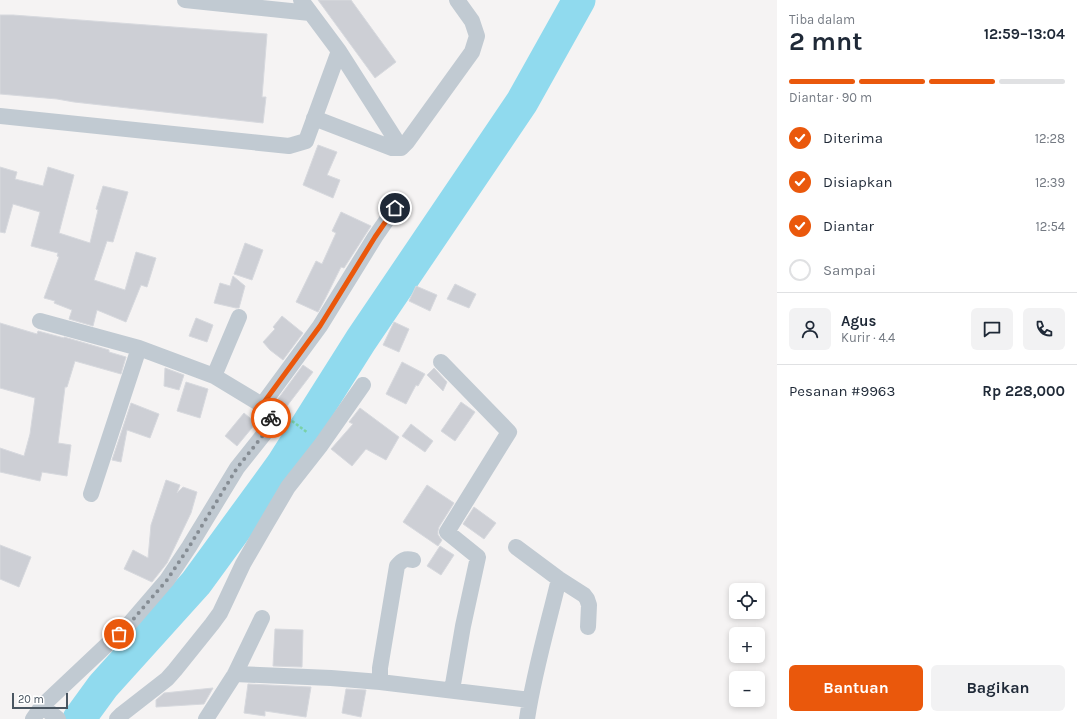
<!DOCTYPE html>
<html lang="id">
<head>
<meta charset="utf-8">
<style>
	body { margin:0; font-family:Karla,sans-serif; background:#f2f2f3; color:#1f2937; height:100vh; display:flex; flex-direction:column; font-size:15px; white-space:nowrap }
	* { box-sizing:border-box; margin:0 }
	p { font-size:13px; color:#747a83 }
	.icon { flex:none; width:22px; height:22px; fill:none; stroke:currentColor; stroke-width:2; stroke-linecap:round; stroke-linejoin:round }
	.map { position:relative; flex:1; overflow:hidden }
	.panel { display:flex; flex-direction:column; background:#fff; width:300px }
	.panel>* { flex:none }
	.controls { position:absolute; left:729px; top:583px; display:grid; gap:8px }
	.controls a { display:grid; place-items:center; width:36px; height:36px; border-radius:6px; background:#fff; box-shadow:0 2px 6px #0003; font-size:20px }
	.scale { position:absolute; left:12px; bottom:10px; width:56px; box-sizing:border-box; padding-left:4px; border:2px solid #4a5661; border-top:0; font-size:11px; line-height:14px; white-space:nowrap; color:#4a5661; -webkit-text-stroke:3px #fff; paint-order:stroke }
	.pin { position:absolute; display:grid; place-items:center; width:34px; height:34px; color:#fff; margin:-17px; border:2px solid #fff; border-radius:50%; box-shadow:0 1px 4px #0007 }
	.courier { position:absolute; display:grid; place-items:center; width:40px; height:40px; margin:-20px; border:3px solid #ea580c; border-radius:50%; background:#fff; color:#222; box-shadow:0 1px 5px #0007 }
	.summary em { font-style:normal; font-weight:700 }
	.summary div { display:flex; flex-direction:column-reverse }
	.summary { display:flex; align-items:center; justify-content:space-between; height:68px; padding:0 12px }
	h1 { font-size:26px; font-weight:700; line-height:30px }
	.bar { display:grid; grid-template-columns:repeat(4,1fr); gap:6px 4px; align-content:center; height:48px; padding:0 12px }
	.bar i { height:5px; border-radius:3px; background:#e0e1e3 }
	.bar .on { background:#ea580c }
	.bar p { grid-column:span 4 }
	.line { display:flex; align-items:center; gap:10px; padding:0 12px; border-top:1px solid #e0e1e3 }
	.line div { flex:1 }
	.round { display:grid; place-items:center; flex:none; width:42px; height:42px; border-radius:6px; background:#f2f2f3 }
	ol { padding:0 12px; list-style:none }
	li { display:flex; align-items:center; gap:12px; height:44px }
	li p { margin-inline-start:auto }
	li .icon { padding:4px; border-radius:50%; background:#ea580c; color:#fff; stroke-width:4 }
	li:last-child { color:#747a83 }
	li i { width:22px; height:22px; border:2px solid #e0e1e3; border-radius:50% }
	.button { display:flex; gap:8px; margin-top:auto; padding:8px 12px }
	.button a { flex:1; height:46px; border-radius:6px; background:#ea580c; color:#fff; font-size:16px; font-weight:700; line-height:46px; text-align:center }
	.button a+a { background:#f2f2f3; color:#1f2937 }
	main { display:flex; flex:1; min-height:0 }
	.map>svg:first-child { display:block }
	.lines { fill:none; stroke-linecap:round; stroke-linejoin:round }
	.river { stroke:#90daee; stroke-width:33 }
	.building { fill:#cdcfd5; stroke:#d7d9de }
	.path { stroke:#7ad0a6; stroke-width:2.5; stroke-dasharray:3 2; stroke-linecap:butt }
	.minor { stroke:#c1cad2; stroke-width:16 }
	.done { stroke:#868d94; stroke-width:4; stroke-dasharray:0 7.2 }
	.route { stroke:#ea580c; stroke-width:5 }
</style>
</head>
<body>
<main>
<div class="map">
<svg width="777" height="719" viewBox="0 0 777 719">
	<rect width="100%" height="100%" fill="#f5f3f3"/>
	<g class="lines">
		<path class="river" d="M79,719L103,686L196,583L282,465L361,340L522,102L579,0"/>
	</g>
	<path class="building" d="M318,0H351L396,62L375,78Z
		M0,15H13L267,34L262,97H266L263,123L74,102L57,99L0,94Z
		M318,145L337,152L327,175L340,180L333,198L303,185Z
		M0,167L17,172L15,179L43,186L48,167L74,175L59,233L90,243L98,210L96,209L103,186L128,192L113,242L107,241L94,280L125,290L136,252L156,258L147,287L141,285L126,322L97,310L93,326L69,319L72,310L54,303L55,301L44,298L59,257L57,256L58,253L31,246L40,212L13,204L5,233L0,232Z
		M341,212L371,226L344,268L341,267L324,301L318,312L296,302L316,261L322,264L336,233L332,231Z
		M245,243L263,250L252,280L234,274Z
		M233,276L245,286L239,308H236L214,303L220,283L230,286Z
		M455,284L476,294L469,308L447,299Z
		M416,286L437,295L430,311L409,301Z
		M282,316L303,333L283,360L270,350L263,342L275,329L273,327Z
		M196,318L213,325L207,342L189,336Z
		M394,322L409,329L399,352L383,345Z
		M0,323L37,334L38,331L64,338V337L109,350V352L126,357L121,374L75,361L67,387H65L58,443L71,445L67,476L42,472L40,481L0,472V448L24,456L30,434L35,398L0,388Z
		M402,362L425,374L418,386L416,385L406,404L386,394Z
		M303,365L313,372L287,406L278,399Z
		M165,368L184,375L179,390L164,386Z
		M434,368L447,382L443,391L427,375Z
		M186,382L208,389L200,418L177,411Z
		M461,402L475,412L455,441L441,431Z
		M131,403L159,414L150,438L127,430L121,462L112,460Z
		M360,408L399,437L386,460L366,449L352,466L331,449L353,424L349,422Z
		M244,413L256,423L237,446L225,436Z
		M411,424L433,441L425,452L402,436Z
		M166,480L180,485L177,493L183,487L197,492L191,513L167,563L152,582L124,569L133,550L148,558L151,525Z
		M427,485L454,503L439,527L438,531V535L442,540L438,546L403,522Z
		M474,507L496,523L484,539L463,524Z
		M0,545L31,557L19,587L0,579Z
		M440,546L454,555L441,575L427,566Z
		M275,629L303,630L302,667L273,666Z
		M248,684L311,687L306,717L265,711V716L244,713Z
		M213,688L204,704L156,707V700L164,693Z
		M346,689L366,690L361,717L342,713Z"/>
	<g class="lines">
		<path class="path" d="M288,418L308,433"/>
		<path class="minor" d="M185,0L310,13
			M301,0L339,51L401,148
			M0,116L289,146L306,141L339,51
			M314,118L392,148H401L407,142L472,52L477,36L472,21L457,0
			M441,362L509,432L447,532L478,557L463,626L452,690
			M214,376L239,317
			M262,405L320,326L375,237L395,208
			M91,494L139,348
			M516,547L559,579L584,595L587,599L589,605L588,627
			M413,560C405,558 402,560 397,566L380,668V682L530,700
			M235,674L331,678L380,682
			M42,706L58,719
			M33,719L42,706L130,623L167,580L189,547L237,468L268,429L271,419L270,414L262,405L214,376L139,348L40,321
			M117,719L122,714L167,679L175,670L212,624L220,613L243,564L265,526L288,487L321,445L363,385
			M206,719L235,674L262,618
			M527,719C534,672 548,625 559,579"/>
	</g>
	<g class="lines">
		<path class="done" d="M119,634L130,623L167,580L189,547L237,468L268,429L270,424L271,418"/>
		<path class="route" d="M271,418L270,414L262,405L320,326L375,237L395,208"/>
	</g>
</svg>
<div class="controls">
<a><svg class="icon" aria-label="locate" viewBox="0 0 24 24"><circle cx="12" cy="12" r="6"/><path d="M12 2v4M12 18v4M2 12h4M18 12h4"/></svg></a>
<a>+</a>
<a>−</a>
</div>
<div class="scale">20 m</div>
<div class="pin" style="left:119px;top:634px;background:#ea580c"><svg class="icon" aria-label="bag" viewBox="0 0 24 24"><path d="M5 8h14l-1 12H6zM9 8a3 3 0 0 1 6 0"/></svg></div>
<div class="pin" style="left:395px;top:208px;background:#1f2937"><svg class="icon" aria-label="home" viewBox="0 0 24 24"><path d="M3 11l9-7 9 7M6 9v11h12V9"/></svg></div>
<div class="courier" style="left:271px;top:418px"><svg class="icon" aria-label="bike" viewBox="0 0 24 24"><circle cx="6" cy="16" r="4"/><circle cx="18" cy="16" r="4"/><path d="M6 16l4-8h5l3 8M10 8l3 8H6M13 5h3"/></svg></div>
</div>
<section class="panel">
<div class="summary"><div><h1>2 mnt</h1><p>Tiba dalam</p></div><em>12:59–13:04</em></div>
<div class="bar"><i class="on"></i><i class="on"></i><i class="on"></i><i></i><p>Diantar · 90 m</p></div>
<ol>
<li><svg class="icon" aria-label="check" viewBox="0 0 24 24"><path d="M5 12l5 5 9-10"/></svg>Diterima<p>12:28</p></li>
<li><svg class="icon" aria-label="check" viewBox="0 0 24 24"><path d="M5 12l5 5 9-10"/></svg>Disiapkan<p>12:39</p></li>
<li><svg class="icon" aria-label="check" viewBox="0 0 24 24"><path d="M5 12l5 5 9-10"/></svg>Diantar<p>12:54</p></li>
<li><i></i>Sampai</li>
</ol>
<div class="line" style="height:72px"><a class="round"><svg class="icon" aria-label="person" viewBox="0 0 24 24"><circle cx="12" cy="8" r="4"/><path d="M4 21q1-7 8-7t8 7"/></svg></a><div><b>Agus</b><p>Kurir · 4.4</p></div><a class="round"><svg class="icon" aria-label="chat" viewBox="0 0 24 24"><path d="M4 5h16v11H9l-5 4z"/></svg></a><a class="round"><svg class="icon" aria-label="phone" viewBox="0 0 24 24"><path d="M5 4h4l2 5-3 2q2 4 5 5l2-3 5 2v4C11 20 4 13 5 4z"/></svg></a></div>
<div class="line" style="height:52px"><div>Pesanan #9963</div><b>Rp 228,000</b></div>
<div class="button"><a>Bantuan</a><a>Bagikan</a></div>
</section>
</main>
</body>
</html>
